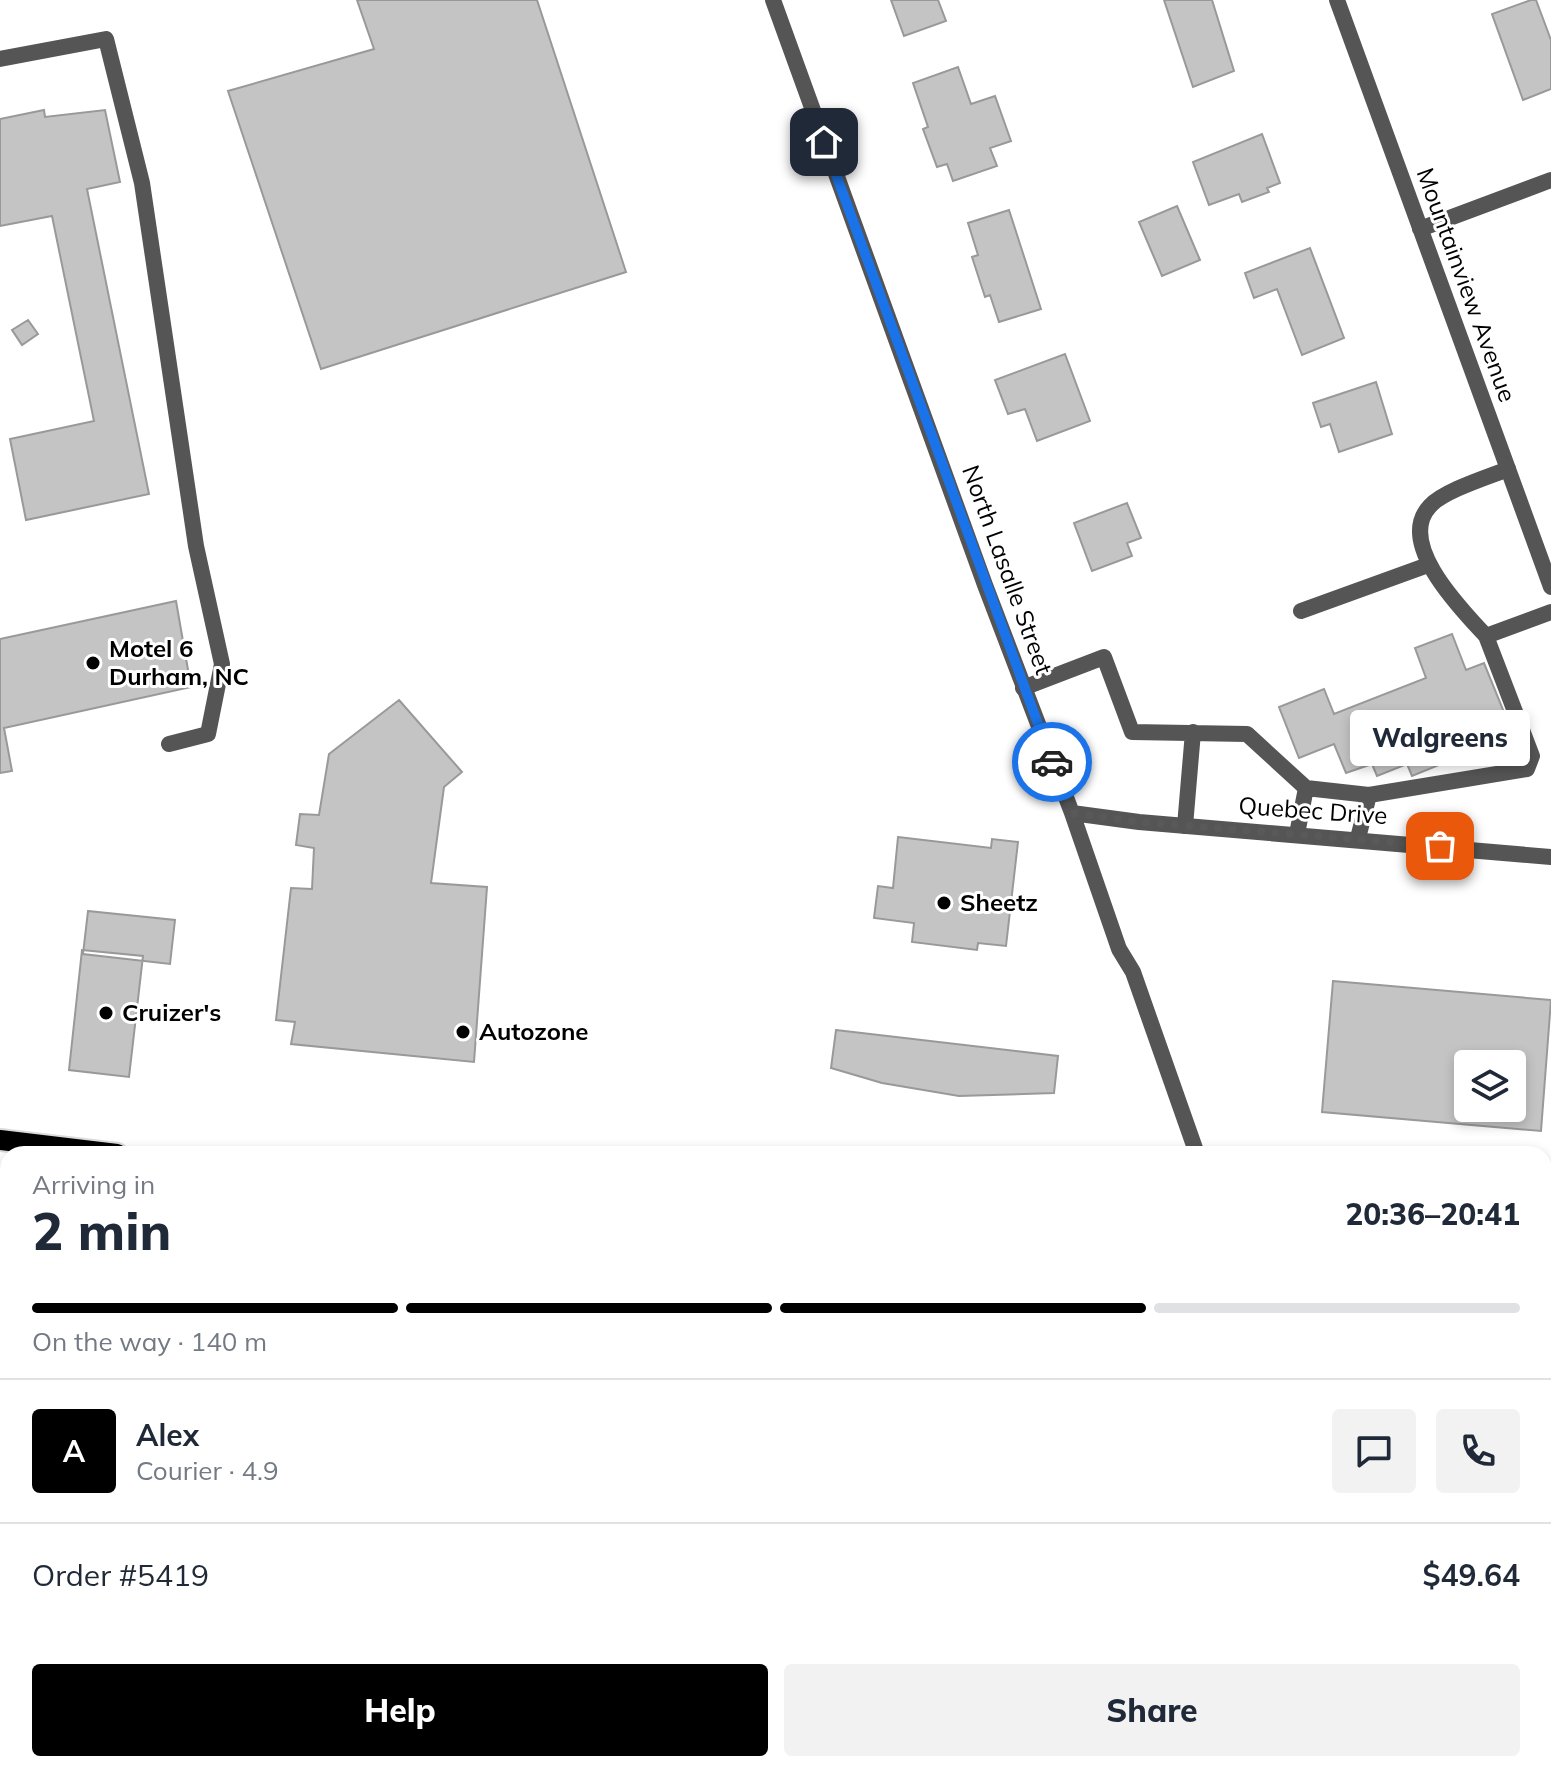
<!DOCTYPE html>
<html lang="en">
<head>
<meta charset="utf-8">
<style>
	body { margin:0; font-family:Mulish,sans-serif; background:#f2f2f3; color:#1f2937; height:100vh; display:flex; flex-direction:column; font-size:30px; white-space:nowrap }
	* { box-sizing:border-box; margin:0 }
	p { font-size:26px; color:#747a83 }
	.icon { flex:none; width:44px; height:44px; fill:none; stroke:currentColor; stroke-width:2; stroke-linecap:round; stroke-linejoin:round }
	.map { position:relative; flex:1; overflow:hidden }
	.side { position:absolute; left:0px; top:1146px; width:1552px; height:626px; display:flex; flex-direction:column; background:#fff; border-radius:24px 24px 0 0; box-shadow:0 4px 12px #0003 }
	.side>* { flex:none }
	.fabs { position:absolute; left:1454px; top:1050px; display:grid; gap:16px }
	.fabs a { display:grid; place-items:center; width:72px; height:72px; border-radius:8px; background:#fff; box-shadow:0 4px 12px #0003; font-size:40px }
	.pin { position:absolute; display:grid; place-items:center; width:68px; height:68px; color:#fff; margin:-34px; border-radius:16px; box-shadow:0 4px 12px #0006 }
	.courier { position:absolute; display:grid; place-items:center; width:80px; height:80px; margin:-40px; border:6px solid #1a73e8; border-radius:50%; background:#fff; color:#222; box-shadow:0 2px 10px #0007 }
	.bubble { position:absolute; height:56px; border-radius:8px; background:#fff; box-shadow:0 4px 12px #0003; font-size:26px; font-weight:800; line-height:56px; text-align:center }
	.summary em { font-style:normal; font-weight:800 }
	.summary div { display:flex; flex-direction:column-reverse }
	.summary { display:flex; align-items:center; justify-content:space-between; height:136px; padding:0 32px }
	h1 { font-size:52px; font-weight:800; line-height:60px }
	.bar { display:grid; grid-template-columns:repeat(4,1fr); gap:12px 8px; align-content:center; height:96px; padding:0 32px }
	.bar i { height:10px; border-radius:6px; background:#e0e1e3 }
	.bar .on { background:#000 }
	.bar p { grid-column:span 4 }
	.line { display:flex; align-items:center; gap:20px; padding:0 32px; border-top:2px solid #e0e1e3 }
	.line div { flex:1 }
	.round { display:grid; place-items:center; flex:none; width:84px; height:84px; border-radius:8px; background:#f2f2f3 }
	.cta { display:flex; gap:16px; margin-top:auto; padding:16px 32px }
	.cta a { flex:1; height:92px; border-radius:8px; background:#000; color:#fff; font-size:32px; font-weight:800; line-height:92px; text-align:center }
	.cta a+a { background:#f2f2f3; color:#1f2937 }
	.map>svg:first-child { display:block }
	.building { fill:#c4c4c4; stroke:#999; stroke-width:2; fill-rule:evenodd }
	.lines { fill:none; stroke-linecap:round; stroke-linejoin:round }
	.primary-casing { stroke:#dbdbdb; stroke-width:24 }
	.lane { stroke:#555; stroke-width:16 }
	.street { stroke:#555; stroke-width:16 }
	.secondary { stroke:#222; stroke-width:16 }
	.primary { stroke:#000; stroke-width:20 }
	.done { stroke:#595959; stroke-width:8; stroke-dasharray:0 14.4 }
	.route { stroke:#1a73e8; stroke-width:10 }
	.poi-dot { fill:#000; stroke:#fff; stroke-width:3 }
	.labels { text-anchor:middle; stroke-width:6; stroke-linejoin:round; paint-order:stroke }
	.street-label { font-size:24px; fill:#000; stroke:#fff }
	.poi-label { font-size:24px; font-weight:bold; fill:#000; stroke:#fff; text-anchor:start }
</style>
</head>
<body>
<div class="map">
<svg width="1551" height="1771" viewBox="0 0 1551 1771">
	<rect width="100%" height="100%" fill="#fff"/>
	<path class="building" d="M357,0H537L626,272L321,369L228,91L374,49Z
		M891,0H938L946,21L904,36Z
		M1164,0H1212L1234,71L1193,87Z
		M1531,0H1536L1551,40V89L1523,100L1492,14Z
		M958,67L971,104L995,96L1011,141L990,148L997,166L953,181L947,164L937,167L923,129L928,127L913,83Z
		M44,110L45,117L105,110L120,182L87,189L149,494L26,520L10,439L94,421L52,216L0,226V119Z
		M1262,134L1280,183L1267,188L1269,192L1242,202L1239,194L1209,205L1193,162Z
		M1177,206L1200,260L1162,276L1139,222Z
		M1009,210L1041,309L999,322L990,295L985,297L972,257L978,255L968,223Z
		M1310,248L1344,338L1302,355L1277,289L1254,298L1245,273Z
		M28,320L38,334L22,345L12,330Z
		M1065,354L1090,421L1037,441L1025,409L1008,414L995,380Z
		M1376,382L1392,434L1339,452L1330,424L1321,427L1313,403Z
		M1127,503L1141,538L1127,543L1132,556L1092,571L1074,523Z
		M176,601L191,687L4,728L12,771L0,773V639Z
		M1452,634L1466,670L1484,663L1510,727L1491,734L1495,742L1412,776L1407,764L1377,776L1372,764L1346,773L1334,744L1299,758L1279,707L1324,689L1334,714L1426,678L1415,648Z
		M399,700L462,772L444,787L431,883L487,887L474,1062L291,1044L295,1022L276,1020L291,888L312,889L314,848L296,845L300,814L319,815L329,754Z
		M898,837L991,848L992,839L1018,842L1006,946L978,943L977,950L912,942L914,923L874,918L878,886L893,888Z
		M88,911L175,920L170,964L83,954Z
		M82,950L143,956L129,1077L69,1070Z
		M1333,981L1551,1000L1541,1131L1322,1112ZM1468,1064H1512V1108H1468Z
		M836,1030L1058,1056L1054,1093L959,1096L882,1083L831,1068Z
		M1544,1470H1548L1547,1498H1551L1544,1575Z
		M0,1705L8,1706V1764H209L270,1771H0Z
		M380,1764H396L434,1768L379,1771Z"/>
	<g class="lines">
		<g class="primary-casing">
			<path id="primary" d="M0,1140L117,1154
				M1544,1315H1551"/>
		</g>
		<path class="lane" d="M0,59L106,39L142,183L196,546L222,664L208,734L169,744
			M1301,611L1428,565
			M1486,636C1462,610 1395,543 1430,506C1443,491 1488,477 1508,469
			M1023,688L1104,657L1132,732L1247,734L1306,788L1297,834
			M1306,788L1369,795
			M1185,826L1193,732
			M1358,838L1369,795L1527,769L1532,756L1486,636L1551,612
			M1544,1437L1551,1438
			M1544,1627H1549L1551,1604
			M1544,1732L1551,1729
			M1444,1771L1462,1764"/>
		<path class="street" d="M773,0L985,585L1072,813L1119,949L1133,972L1197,1154
			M1337,0L1551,587
			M1420,229L1551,180
			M1072,813L1139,822L1551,857"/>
		<path class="secondary" d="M1435,1764L1438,1771"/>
		<use href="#primary" class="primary"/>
	</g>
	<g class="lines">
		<path class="done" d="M1052,762L1072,813L1139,822L1440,846"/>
		<path class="route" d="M824,142L1052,762"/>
	</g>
	<g class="poi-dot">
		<circle cx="93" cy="663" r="8"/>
		<circle cx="944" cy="903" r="8"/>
		<circle cx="106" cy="1013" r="8"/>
		<circle cx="463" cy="1032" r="8"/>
	</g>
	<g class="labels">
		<g class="street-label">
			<text transform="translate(1466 285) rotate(70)" y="8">Mountainview Avenue</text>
			<text transform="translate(1007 570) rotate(70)" y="8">North Lasalle Street</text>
			<text transform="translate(1313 811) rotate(4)" y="8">Quebec Drive</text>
		</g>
		<g class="poi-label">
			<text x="109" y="657">Motel 6<tspan x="109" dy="28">Durham, NC</tspan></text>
			<text x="960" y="911">Sheetz</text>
			<text x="122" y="1021">Cruizer's</text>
			<text x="479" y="1040">Autozone</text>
		</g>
	</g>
</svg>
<div class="fabs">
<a><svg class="icon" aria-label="layers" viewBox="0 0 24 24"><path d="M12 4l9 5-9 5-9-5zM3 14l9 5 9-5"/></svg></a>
</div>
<div class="pin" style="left:1440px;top:846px;background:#ea580c"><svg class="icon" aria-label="bag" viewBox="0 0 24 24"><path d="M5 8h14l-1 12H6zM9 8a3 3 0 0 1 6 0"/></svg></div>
<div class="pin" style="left:824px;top:142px;background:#1f2937"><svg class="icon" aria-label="home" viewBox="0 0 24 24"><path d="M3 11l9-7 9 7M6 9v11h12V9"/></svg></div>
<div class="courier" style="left:1052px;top:762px"><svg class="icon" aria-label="car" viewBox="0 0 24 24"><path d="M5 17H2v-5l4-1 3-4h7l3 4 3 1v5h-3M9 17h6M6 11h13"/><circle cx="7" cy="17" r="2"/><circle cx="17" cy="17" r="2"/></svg></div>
<div class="bubble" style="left:1350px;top:710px;width:180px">Walgreens</div>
<section class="side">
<div class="summary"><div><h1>2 min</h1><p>Arriving in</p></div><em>20:36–20:41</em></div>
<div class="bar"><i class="on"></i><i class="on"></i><i class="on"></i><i></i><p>On the way · 140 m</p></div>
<div class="line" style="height:144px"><b class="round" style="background:#000;color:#fff">A</b><div><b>Alex</b><p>Courier · 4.9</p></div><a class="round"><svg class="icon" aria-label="chat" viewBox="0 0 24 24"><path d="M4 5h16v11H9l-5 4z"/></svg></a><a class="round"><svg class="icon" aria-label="phone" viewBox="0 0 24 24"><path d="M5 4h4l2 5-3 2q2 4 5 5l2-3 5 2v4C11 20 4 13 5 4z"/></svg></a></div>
<div class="line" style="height:104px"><div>Order #5419</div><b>$49.64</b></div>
<div class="cta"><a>Help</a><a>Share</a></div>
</section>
</div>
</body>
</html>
